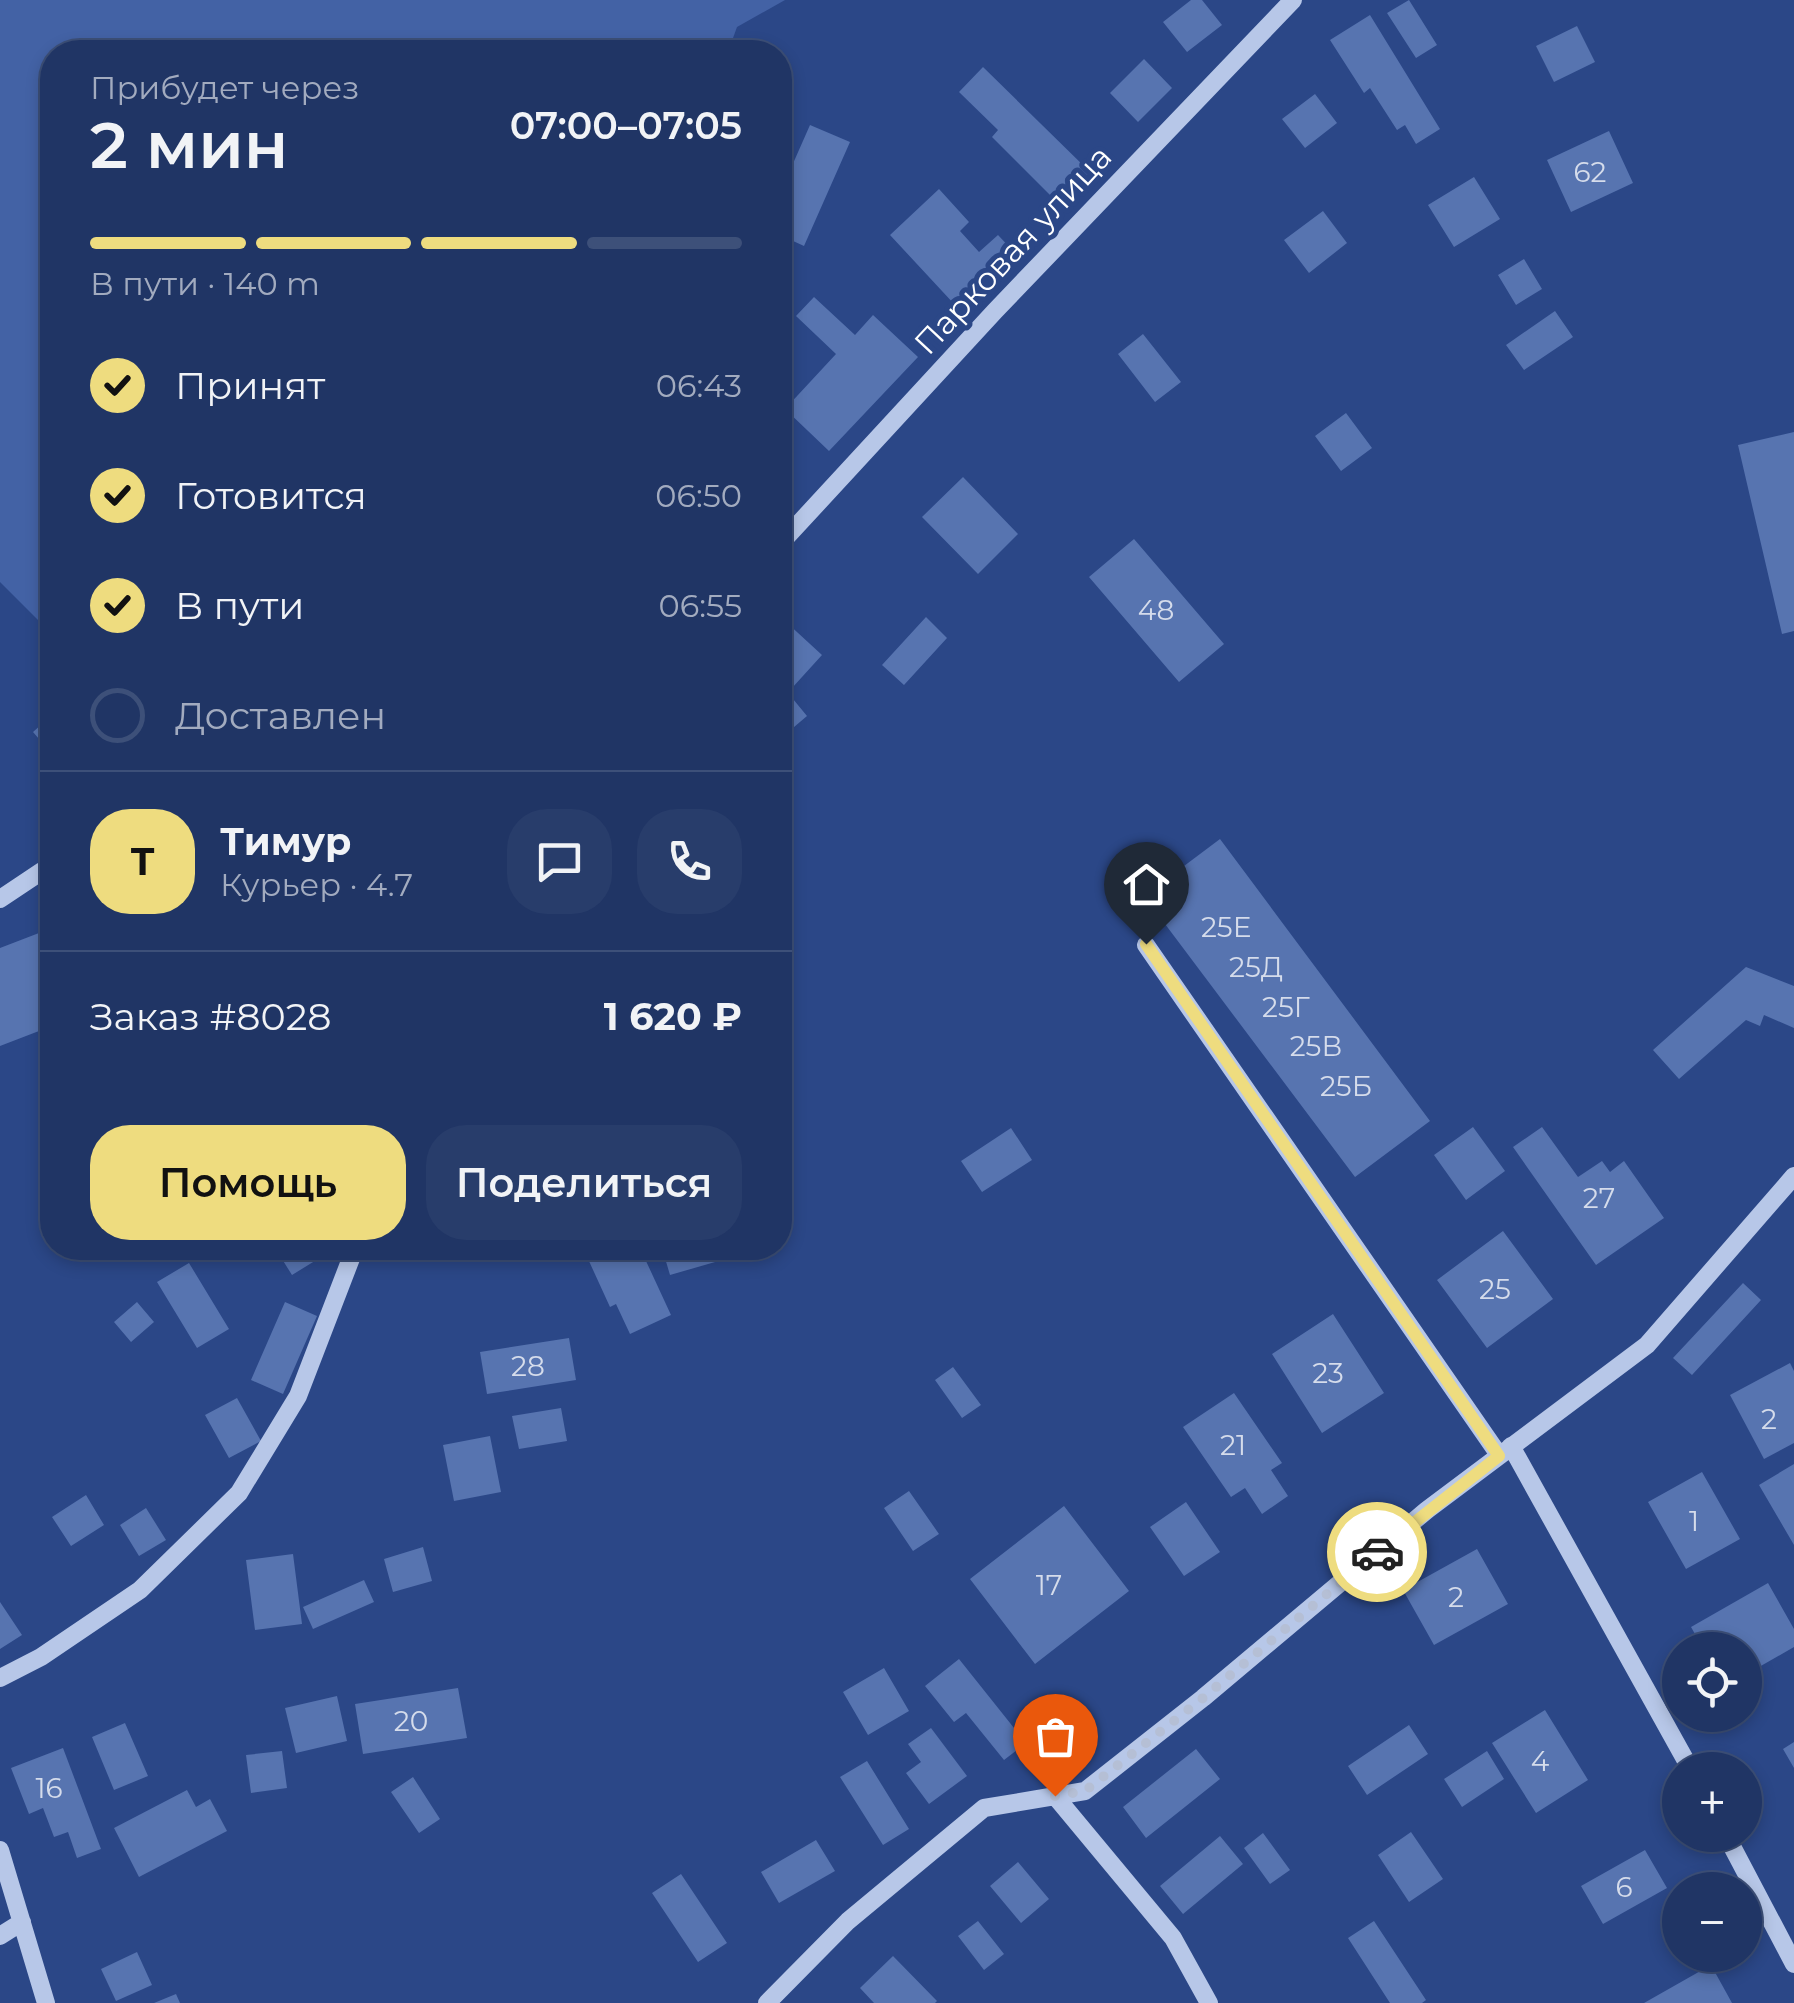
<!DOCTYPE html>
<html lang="ru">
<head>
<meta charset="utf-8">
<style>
	body { margin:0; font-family:Montserrat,sans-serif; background:#283d6b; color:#f1f3f6; height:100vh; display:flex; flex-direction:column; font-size:38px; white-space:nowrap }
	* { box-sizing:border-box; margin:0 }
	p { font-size:32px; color:#a2abbf }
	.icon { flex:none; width:55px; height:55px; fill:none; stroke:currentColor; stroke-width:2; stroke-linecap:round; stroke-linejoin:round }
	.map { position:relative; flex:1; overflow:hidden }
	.side { position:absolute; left:40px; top:40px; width:752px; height:1220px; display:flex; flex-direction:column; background:#203565; border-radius:40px; box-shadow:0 5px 15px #0003,0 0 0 2px #3d5079 }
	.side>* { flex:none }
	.controls { position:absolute; left:1662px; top:1632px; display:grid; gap:20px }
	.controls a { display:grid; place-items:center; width:100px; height:100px; border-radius:50%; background:#203565; box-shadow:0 5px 15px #0003,0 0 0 2px #3d5079; font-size:50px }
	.pin { position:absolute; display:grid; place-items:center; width:85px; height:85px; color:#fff; margin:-102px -42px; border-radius:50% 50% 50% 0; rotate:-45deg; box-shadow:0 0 10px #0007 }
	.pin .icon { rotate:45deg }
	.courier { position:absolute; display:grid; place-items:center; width:100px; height:100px; margin:-50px; border:8px solid #eedc7f; border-radius:50%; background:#fff; color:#222; box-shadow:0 2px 12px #0007 }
	.summary em { font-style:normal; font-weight:600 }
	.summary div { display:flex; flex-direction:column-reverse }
	.summary { display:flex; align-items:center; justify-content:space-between; height:170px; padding:0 50px }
	h1 { font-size:65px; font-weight:600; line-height:75px }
	.bar { display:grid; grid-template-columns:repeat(4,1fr); gap:15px 10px; align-content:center; height:120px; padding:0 50px }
	.bar i { height:12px; border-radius:8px; background:#3d5079 }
	.bar .on { background:#eedc7f }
	.bar p { grid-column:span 4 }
	.line { display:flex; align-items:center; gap:25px; padding:0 50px; border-top:2px solid #3d5079 }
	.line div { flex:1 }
	.round { display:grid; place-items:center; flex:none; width:105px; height:105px; border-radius:40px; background:#283d6b }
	ol { padding:0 50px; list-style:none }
	li { display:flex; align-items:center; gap:30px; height:110px }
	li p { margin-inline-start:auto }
	li .icon { padding:10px; border-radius:50%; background:#eedc7f; color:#111; stroke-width:4 }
	li:last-child { color:#a2abbf }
	li i { width:55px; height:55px; border:5px solid #3d5079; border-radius:50% }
	.action { display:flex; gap:20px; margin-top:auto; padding:20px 50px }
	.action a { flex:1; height:115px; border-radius:40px; background:#eedc7f; color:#111; font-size:40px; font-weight:600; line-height:115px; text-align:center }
	.action a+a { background:#283d6b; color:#f1f3f6 }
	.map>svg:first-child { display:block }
	.green { fill:#4362a5 }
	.building { fill:#5774b0 }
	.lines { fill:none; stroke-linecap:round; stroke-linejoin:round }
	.minor { stroke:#b7c7e8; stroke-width:18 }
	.done { stroke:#b5bfd5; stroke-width:10; stroke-dasharray:0 18 }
	.route { stroke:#eedc7f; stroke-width:12 }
	.labels { text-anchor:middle; stroke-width:10; stroke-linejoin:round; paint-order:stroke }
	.number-label { font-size:28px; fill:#d5dceb }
	.street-label { font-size:32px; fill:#fff; stroke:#2b4787 }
</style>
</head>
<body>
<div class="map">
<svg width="1794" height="2003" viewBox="0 0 1794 2003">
	<rect width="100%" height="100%" fill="#2b4787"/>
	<path class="green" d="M0,0H785L737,27L728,52H52V634L0,582Z"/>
	<path class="building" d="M1191,0H1202L1222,25L1187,52L1163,22Z
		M1409,0L1437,45L1416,58L1387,13Z
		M1370,15L1440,129L1416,144L1405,125L1397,130L1370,88L1364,93L1330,40Z
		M1577,26L1595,62L1554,82L1536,46Z
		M1144,59L1172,88L1138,122L1110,93Z
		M983,67L1090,172L1059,204L992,137L998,130L959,92Z
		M1315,94L1337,123L1305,148L1282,119Z
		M810,125L850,142L804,246L780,235V193Z
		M1609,131L1633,183L1571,212L1547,160Z
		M1474,177L1500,219L1454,247L1428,205Z
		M939,189L969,222L960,231L979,252L998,235L1013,251L955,305L890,235Z
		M1323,211L1347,243L1309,273L1284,240Z
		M1524,259L1542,289L1516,305L1498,275Z
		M814,297L855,335L873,315L918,357L829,451L785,409L836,354L796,316Z
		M1555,311L1573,337L1524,370L1506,345Z
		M1143,334L1181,382L1155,402L1118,354Z
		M1346,413L1372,448L1341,471L1315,436Z
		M1794,432V631L1782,634L1738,445Z
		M963,477L1018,534L978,574L922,517Z
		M1134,539L1224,644L1179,682L1089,577Z
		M926,617L947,638L904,685L882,665Z
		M785,621L822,655L792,688L780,678V627Z
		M793,699L807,716L780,739V710Z
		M52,715V754L33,732Z
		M1220,839L1430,1121L1355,1177L1144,896Z
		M52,928V1026L0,1046V948Z
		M1746,967L1794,986V1028L1764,1015L1760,1026L1746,1020L1679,1079L1653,1050Z
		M1473,1127L1505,1171L1466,1200L1434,1155Z
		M1542,1127L1578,1177L1602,1161L1610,1172L1624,1161L1664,1218L1596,1265L1513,1147Z
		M1011,1128L1032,1160L982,1192L961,1161Z
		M1503,1231L1553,1299L1487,1348L1437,1280Z
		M275,1248H311L318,1259L292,1275Z
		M583,1248H640L671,1315L630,1334L616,1304L610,1307Z
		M662,1248H726L729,1258L670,1275Z
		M189,1263L229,1329L197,1348L157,1282Z
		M1743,1283L1761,1300L1692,1375L1673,1358Z
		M137,1302L154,1322L131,1342L114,1322Z
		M285,1302L317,1316L283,1394L251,1380Z
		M1333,1314L1384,1393L1322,1433L1272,1354Z
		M569,1338L576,1380L487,1394L480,1352Z
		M1790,1363L1794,1371V1443L1764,1459L1730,1395Z
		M953,1367L981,1405L962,1418L935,1380Z
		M1234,1393L1282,1463L1271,1470L1288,1496L1262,1514L1245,1488L1231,1497L1183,1427Z
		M237,1398L261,1441L229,1458L205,1415Z
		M561,1408L567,1441L519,1449L512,1416Z
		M490,1436L501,1492L454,1501L443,1445Z
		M1794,1464V1545L1759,1485Z
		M1702,1472L1740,1539L1686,1569L1648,1502Z
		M909,1491L939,1534L913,1551L884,1508Z
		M86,1495L104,1525L71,1546L52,1517Z
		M1186,1502L1220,1552L1184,1576L1150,1527Z
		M1064,1506L1129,1591L1035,1664L970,1579Z
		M146,1508L166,1540L139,1556L120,1525Z
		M423,1547L432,1581L393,1592L384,1559Z
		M1477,1549L1508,1604L1434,1645L1403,1590Z
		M293,1554L302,1624L255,1630L246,1560Z
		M364,1580L374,1602L313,1629L303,1607Z
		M1768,1583L1794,1629V1647L1745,1675V1650H1704L1691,1627Z
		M0,1602L22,1635L0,1649Z
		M959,1659L1026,1743L1004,1760L966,1713L954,1722L925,1686Z
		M884,1668L909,1711L868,1735L843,1692Z
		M458,1688L467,1738L363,1754L355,1704Z
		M337,1696L347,1741L296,1753L285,1708Z
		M1545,1710L1588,1780L1536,1813L1492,1743Z
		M125,1723L148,1776L114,1790L92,1737Z
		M1409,1725L1428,1754L1367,1795L1348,1766Z
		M931,1728L967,1776L929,1804L906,1773L921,1762L908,1744Z
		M1794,1742V1768L1783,1749Z
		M63,1748L101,1849L77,1858L68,1832L54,1837L43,1808L29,1814L11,1768Z
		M1196,1749L1220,1779L1146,1838L1123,1807Z
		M282,1751L287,1788L251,1793L246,1755Z
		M1487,1751L1504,1779L1462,1807L1444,1779Z
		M867,1761L909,1829L883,1845L840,1777Z
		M413,1777L440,1819L419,1833L391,1792Z
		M187,1790L196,1807L210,1799L227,1831L139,1877L114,1828Z
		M1411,1832L1443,1879L1409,1902L1378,1855Z
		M1263,1833L1290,1870L1270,1884L1244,1848Z
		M1220,1836L1243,1864L1183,1914L1160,1886Z
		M816,1840L835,1871L779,1903L761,1872Z
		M1645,1850L1667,1888L1603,1924L1581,1886Z
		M1018,1862L1049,1899L1021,1923L990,1886Z
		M681,1874L727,1943L698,1962L652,1893Z
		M978,1921L1004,1954L984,1970L958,1936Z
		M1374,1921L1426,2000L1422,2003H1390L1348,1938Z
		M137,1952L152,1985L116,2001L101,1969Z
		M893,1956L937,2001L935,2003H874L860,1988Z
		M1711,1965L1732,2003H1644Z
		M176,1994L180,2003H154Z"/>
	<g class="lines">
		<path class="minor" d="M780,544L995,311L1293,0
			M0,899L42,871
			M1146,945L1499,1455
			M1511,1446L1691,1770
			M0,1678L41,1657L140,1590L239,1493L298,1396L355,1248
			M1055,1796L1173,1938L1209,2003
			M1726,1835L1794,1964
			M0,1850L46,2003
			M0,1936L22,1922
			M767,2003L848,1921L984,1808L1085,1791L1203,1698L1427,1510L1647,1345L1794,1176"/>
	</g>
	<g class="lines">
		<path class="done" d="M1055,1796L1085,1791L1203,1698L1377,1552"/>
		<path class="route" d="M1146,944L1499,1456L1377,1552"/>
	</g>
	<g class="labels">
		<g class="number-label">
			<text x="1590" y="182">62</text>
			<text x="1156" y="620">48</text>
			<text x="1226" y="937">25Е</text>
			<text x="1256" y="977">25Д</text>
			<text x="1286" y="1017">25Г</text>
			<text x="1316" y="1056">25В</text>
			<text x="1346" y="1096">25Б</text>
			<text x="1599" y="1208">27</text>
			<text x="1495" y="1299">25</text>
			<text x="528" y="1376">28</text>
			<text x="1328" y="1383">23</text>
			<text x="1769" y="1429">2</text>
			<text x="1233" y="1455">21</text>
			<text x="1694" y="1531">1</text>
			<text x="1049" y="1595">17</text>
			<text x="1456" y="1607">2</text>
			<text x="411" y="1731">20</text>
			<text x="1540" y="1771">4</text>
			<text x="49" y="1798">16</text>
			<text x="1624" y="1897">6</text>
		</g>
		<g class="street-label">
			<text transform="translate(1013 250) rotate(-47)" y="11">Парковая улица</text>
		</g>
	</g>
</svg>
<div class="controls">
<a><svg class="icon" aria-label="locate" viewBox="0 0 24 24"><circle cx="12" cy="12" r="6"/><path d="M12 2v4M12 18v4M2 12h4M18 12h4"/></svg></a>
<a>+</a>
<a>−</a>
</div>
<div class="pin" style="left:1055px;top:1796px;background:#ea580c"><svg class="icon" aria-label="bag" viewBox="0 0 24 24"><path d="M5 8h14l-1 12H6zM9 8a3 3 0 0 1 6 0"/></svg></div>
<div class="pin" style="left:1146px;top:944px;background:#1f2937"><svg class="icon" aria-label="home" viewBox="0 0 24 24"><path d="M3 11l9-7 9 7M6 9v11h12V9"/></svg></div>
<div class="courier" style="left:1377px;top:1552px"><svg class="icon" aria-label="car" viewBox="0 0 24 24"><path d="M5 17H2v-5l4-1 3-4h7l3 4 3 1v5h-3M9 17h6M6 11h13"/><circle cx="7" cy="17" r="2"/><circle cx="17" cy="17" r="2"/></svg></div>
<section class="side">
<div class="summary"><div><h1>2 мин</h1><p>Прибудет через</p></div><em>07:00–07:05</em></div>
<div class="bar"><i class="on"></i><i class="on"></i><i class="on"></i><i></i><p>В пути · 140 m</p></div>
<ol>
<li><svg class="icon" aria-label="check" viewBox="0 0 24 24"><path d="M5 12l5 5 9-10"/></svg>Принят<p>06:43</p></li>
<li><svg class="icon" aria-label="check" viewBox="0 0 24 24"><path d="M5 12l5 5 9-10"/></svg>Готовится<p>06:50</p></li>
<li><svg class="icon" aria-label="check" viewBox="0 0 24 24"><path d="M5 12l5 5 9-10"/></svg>В пути<p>06:55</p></li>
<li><i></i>Доставлен</li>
</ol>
<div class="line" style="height:180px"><b class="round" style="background:#eedc7f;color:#111">Т</b><div><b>Тимур</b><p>Курьер · 4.7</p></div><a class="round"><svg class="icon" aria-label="chat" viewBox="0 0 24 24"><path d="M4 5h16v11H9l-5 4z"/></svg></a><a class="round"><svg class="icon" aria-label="phone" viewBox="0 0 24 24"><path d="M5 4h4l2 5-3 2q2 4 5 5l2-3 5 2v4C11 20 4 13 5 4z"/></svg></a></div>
<div class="line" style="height:130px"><div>Заказ #8028</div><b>1 620 ₽</b></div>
<div class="action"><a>Помощь</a><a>Поделиться</a></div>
</section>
</div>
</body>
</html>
